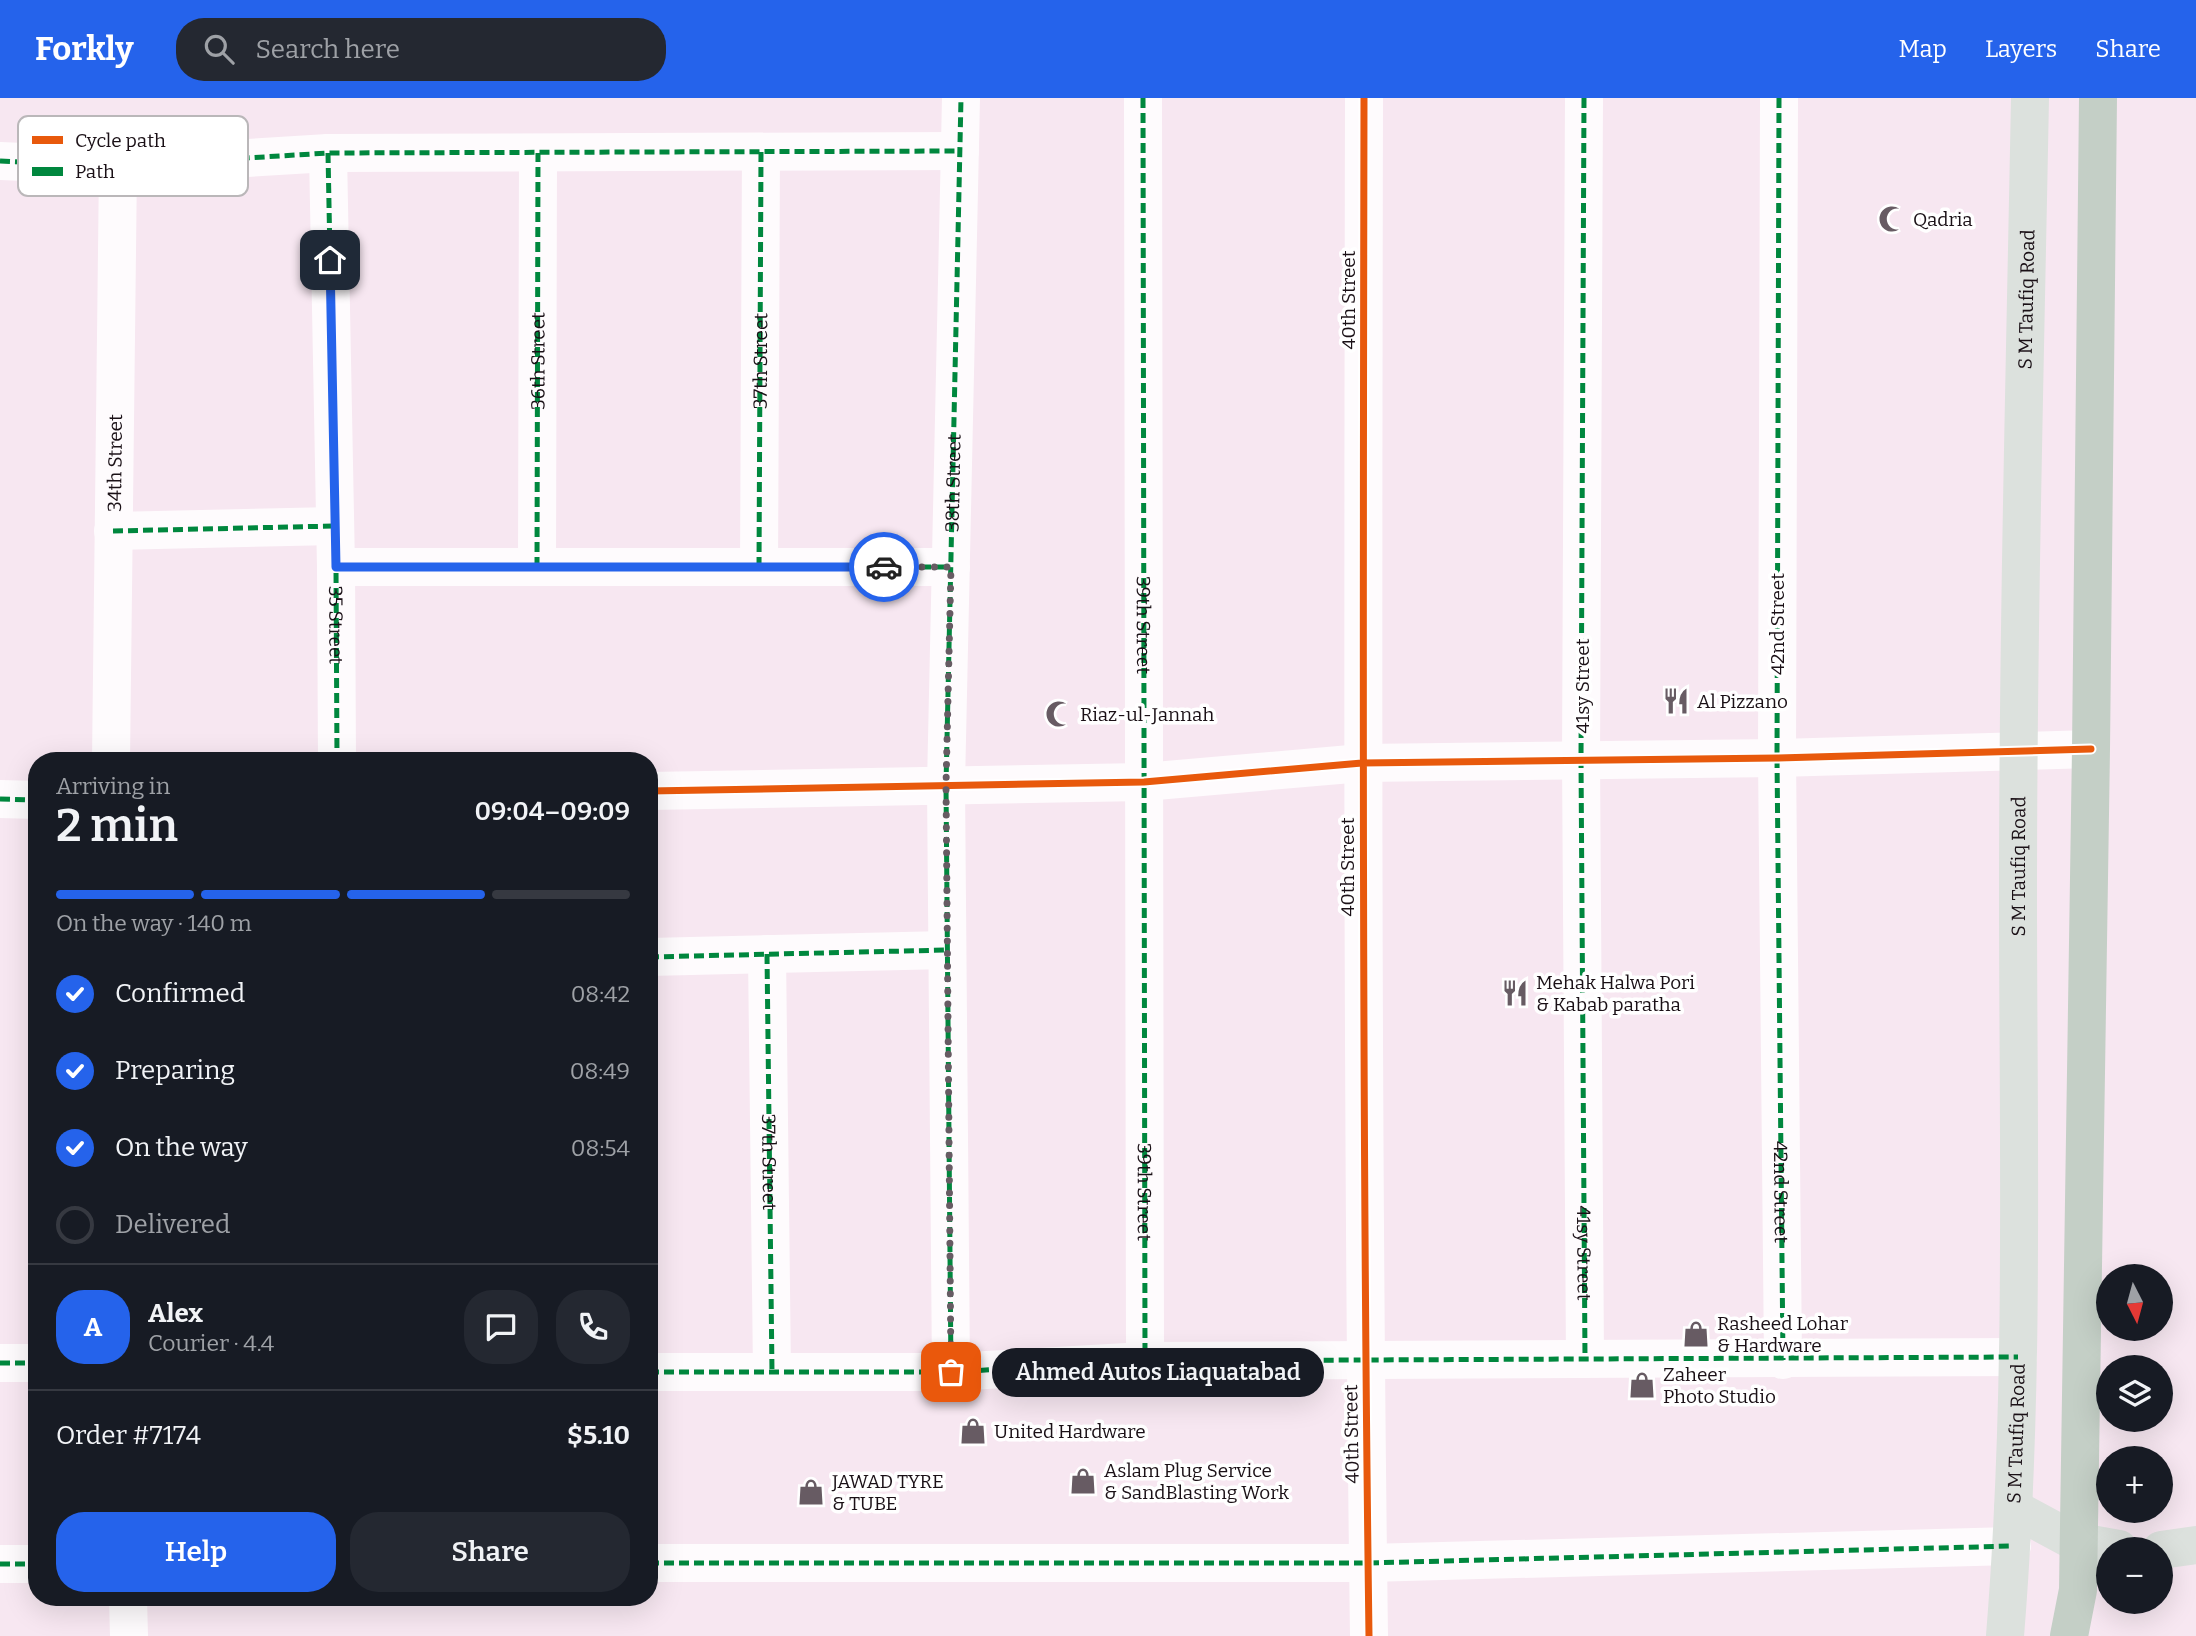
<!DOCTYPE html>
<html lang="en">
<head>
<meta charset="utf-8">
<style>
	body { margin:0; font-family:Bitter,serif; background:#242831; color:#f1f3f6; height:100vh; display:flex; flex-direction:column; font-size:26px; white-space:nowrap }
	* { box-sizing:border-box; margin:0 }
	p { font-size:23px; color:#9ea1a6 }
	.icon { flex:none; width:38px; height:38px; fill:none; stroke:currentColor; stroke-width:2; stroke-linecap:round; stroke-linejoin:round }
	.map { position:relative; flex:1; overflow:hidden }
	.side { position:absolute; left:28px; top:654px; width:630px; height:854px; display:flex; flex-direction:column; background:#171b24; border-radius:28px; box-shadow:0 7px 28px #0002 }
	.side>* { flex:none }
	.needle { width:46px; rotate:174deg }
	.tools { position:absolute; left:2096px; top:1166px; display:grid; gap:14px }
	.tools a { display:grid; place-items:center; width:77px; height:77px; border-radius:50%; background:#171b24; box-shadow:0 7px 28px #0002; font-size:35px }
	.pin { position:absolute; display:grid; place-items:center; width:60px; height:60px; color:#fff; margin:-30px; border-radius:14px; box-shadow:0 4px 10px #0006 }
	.courier { position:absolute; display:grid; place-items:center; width:70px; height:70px; margin:-35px; border:5px solid #2563eb; border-radius:50%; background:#fff; color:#222; box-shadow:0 2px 9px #0007 }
	.bubble { position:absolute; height:49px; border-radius:24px; background:#171b24; box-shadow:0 7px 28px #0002; font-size:23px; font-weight:600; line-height:49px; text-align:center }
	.head em { font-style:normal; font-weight:600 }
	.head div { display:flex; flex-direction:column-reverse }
	.head { display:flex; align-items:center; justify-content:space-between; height:119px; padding:0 28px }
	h1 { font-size:46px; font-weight:600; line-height:52px }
	.bar { display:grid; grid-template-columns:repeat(4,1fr); gap:10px 7px; align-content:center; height:84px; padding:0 28px }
	.bar i { height:9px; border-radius:5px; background:#363941 }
	.bar .on { background:#2563eb }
	.bar p { grid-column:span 4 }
	.line { display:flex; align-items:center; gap:18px; padding:0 28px; border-top:2px solid #363941 }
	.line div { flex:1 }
	.round { display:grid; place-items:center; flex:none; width:74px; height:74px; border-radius:28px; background:#242831 }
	ol { padding:0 28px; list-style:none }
	li { display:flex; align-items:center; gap:21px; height:77px }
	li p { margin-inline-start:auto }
	li .icon { padding:7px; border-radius:50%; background:#2563eb; color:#fff; stroke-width:4 }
	li:last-child { color:#9ea1a6 }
	li i { width:38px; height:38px; border:4px solid #363941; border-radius:50% }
	.action { display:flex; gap:14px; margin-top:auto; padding:14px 28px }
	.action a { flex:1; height:80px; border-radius:28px; background:#2563eb; color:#fff; font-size:28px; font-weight:600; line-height:80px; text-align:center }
	.action a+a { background:#242831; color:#f1f3f6 }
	header { display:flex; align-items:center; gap:42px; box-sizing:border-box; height:98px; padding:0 35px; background:#2563eb; color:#fff }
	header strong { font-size:33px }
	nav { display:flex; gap:38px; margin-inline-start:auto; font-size:24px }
	.search { width:490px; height:63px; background:#242831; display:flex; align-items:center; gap:18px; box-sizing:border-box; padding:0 24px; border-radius:28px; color:#9ea1a6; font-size:26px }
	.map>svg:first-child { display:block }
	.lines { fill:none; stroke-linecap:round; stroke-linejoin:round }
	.minor { stroke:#fefbfd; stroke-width:38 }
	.major { stroke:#dce1dd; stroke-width:38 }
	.highway { stroke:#c4cfc6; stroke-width:38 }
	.quiet { stroke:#00873e; stroke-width:5; stroke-dasharray:10 5; stroke-linecap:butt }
	.cycleway-casing { stroke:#fff; stroke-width:11 }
	.cycleway { stroke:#e8590c; stroke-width:7 }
	.done { stroke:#675b63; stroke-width:7; stroke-dasharray:0 12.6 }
	.route { stroke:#2563eb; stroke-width:9 }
	.labels { text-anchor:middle; stroke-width:7; stroke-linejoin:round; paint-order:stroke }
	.poi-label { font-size:19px; fill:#1a1016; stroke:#fff; text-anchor:start }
	.street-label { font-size:19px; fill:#1a1016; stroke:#fff }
	.key { fill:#fff; stroke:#bab7b9; stroke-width:2 }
	.key-label { font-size:19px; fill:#1a1016 }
</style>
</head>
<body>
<header>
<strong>Forkly</strong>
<div class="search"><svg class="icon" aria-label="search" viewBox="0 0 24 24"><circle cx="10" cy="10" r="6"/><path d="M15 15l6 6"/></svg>Search here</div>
<nav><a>Map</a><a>Layers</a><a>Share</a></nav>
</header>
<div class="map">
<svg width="2196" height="1538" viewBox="0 0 2196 1538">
	<rect width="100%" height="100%" fill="#f7e7f1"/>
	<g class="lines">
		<g class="minor">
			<path d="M1143,0L1145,1263"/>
			<path d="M1364,0C1363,513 1362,1025 1369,1538"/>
			<path d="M1584,0L1581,661L1585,1261"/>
			<path d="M1779,0L1777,660L1783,1262"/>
			<path id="s1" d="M328,55L336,469L337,663"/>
			<path d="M0,63L118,68L328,55L960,53"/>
			<path d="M113,433L335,428"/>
			<path d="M336,469H951"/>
			<path d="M537,469L538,55"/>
			<path id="s2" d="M759,469L761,54"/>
			<path id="s3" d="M111,663L118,68"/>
			<path d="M649,693L1144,684L1362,665L1777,660L2091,651"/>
			<path d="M0,701L37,702"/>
			<path id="s4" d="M767,856L772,1274"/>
			<path d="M649,859L947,852"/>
			<path d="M0,1265H37"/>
			<path d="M649,1274H951L1145,1263L2018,1259"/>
			<path id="s5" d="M951,1274L946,687L961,0"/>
			<path d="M649,1465H1368L2012,1448"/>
			<path d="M0,1466H37"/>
			<path d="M128,1500L129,1538"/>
		</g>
		<g class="major">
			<path d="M2013,1410L2074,1443L2119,1451"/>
			<path d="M2161,1452L2196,1447"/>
			<path id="s6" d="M2005,1538C2025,1292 2018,1043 2018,796C2018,531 2025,265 2030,0"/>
		</g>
		<path class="highway" d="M2069,1538L2078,1492L2091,651L2098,0"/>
		<g class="quiet">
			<path id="s7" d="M1143,0L1145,1263"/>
			<path id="s8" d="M1584,0L1581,661L1585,1261"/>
			<path id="s9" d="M1779,0L1777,660L1783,1262"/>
			<path d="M328,55L336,469L337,663"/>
			<path d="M0,63L118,68L328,55L960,53"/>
			<path d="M113,433L335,428"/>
			<path d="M336,469H951"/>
			<path id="s10" d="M537,469L538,55"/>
			<path d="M759,469L761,54"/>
			<path d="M0,701L37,702"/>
			<path d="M767,856L772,1274"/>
			<path d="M649,859L947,852"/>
			<path d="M0,1265H37"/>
			<path d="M649,1274H951L1145,1263L2018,1259"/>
			<path d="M951,1274L946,687L961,0"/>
			<path d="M649,1465H1368L2012,1448"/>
			<path d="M0,1466H37"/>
		</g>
		<g class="cycleway-casing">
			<path id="cycleway" d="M1364,0C1363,513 1362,1025 1369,1538
				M649,693L1144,684L1362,665L1777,660L2091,651"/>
		</g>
		<use href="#cycleway" class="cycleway"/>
	</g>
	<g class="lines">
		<path class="done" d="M884,469H951L946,687L951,1274"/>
		<path class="route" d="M330,162L336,469H884"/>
	</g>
	<defs>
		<g id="mosque-bare" transform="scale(2.1)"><path d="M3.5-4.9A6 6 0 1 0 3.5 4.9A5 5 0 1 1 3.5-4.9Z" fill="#675b63" stroke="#fff" stroke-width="2.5" paint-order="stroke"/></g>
		<g id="restaurant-bare" transform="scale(2.1)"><path d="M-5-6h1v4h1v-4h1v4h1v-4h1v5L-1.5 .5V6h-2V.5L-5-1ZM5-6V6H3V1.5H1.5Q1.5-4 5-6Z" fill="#675b63" stroke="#fff" stroke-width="2.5" paint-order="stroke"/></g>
		<g id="shop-bare" transform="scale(2.1)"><path d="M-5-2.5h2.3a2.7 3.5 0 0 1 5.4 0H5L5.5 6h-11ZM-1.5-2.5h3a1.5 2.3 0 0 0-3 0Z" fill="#675b63" stroke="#fff" stroke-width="2.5" paint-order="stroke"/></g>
	</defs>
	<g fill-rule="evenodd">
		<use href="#mosque-bare" x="1892" y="121"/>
		<use href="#restaurant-bare" x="1676" y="603"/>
		<use href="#mosque-bare" x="1059" y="616"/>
		<use href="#restaurant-bare" x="1515" y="895"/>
		<use href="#shop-bare" x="1696" y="1236"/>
		<use href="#shop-bare" x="1642" y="1287"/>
		<use href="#shop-bare" x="973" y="1333"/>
		<use href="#shop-bare" x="1083" y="1383"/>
		<use href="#shop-bare" x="811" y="1394"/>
	</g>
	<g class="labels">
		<g class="poi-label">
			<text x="1913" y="128">Qadria</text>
			<text x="1697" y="610">Al Pizzano</text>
			<text x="1080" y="623">Riaz-ul-Jannah</text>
			<text x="1536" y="891">Mehak Halwa Pori<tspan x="1536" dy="22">&amp; Kabab paratha</tspan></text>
			<text x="1717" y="1232">Rasheed Lohar<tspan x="1717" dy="22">&amp; Hardware</tspan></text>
			<text x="1663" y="1283">Zaheer<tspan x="1663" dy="22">Photo Studio</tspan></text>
			<text x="994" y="1340">United Hardware</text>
			<text x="1104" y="1379">Aslam Plug Service<tspan x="1104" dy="22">&amp; SandBlasting Work</tspan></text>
			<text x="832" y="1390">JAWAD TYRE<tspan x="832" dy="22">&amp; TUBE</tspan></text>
		</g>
		<g class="street-label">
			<text transform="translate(1348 202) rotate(-90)" y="7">40th Street</text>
			<text dy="7" stroke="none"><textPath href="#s6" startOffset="1337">S M Taufiq Road</textPath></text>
			<text dy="7" stroke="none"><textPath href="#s10" startOffset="206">36th Street</textPath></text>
			<text dy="7" stroke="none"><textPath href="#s2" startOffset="206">37th Street</textPath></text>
			<text dy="7" stroke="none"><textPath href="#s3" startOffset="298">34th Street</textPath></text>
			<text dy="7" stroke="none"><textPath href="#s5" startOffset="889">38th Street</textPath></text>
			<text transform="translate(1777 526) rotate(-90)" y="7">42nd Street</text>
			<text dy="7" stroke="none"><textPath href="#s1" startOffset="472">35 Street</textPath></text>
			<text dy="7" stroke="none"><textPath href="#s7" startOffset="527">39th Street</textPath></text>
			<text transform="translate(1582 588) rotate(-90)" y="7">41sy Street</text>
			<text transform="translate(1347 769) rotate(-90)" y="7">40th Street</text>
			<text dy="7" stroke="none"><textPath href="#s6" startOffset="770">S M Taufiq Road</textPath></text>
			<text dy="7" stroke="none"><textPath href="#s4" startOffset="208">37th Street</textPath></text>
			<text dy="7" stroke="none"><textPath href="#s9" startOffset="1094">42nd Street</textPath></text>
			<text dy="7" stroke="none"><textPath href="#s7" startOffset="1094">39th Street</textPath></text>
			<text dy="7" stroke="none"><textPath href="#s8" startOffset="1155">41sy Street</textPath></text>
			<text transform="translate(1351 1336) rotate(-91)" y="7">40th Street</text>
			<text dy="7" stroke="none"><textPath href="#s6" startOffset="203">S M Taufiq Road</textPath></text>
		</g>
	</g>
	<rect x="18" y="18" width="230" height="80" rx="10" class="key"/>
	<rect x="32" y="38" width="31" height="8" fill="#e8590c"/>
	<rect x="32" y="69" width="31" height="9" fill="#00873e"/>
	<g class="key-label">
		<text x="75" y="49">Cycle path</text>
		<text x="75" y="80">Path</text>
	</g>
</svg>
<div class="tools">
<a><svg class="needle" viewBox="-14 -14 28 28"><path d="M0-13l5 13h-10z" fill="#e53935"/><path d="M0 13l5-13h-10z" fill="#9ea1a6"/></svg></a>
<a><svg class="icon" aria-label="layers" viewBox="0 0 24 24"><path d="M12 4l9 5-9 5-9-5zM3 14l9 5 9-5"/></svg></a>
<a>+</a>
<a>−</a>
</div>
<div class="pin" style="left:951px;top:1274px;background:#ea580c"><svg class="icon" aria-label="bag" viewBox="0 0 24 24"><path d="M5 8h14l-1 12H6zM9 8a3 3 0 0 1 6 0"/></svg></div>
<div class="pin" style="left:330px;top:162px;background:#1f2937"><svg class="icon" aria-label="home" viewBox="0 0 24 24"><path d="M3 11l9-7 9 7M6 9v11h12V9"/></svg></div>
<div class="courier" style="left:884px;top:469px"><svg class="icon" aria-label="car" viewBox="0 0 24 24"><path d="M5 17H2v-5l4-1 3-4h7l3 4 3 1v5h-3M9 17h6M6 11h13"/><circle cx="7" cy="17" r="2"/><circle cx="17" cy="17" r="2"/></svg></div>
<div class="bubble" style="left:992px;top:1250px;width:332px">Ahmed Autos Liaquatabad</div>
<section class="side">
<div class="head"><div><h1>2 min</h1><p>Arriving in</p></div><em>09:04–09:09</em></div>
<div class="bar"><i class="on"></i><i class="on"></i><i class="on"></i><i></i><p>On the way · 140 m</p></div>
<ol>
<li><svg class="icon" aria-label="check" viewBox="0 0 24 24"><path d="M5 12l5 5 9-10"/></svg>Confirmed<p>08:42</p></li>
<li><svg class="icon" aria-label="check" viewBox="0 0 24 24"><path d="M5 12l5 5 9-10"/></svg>Preparing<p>08:49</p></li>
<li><svg class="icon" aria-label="check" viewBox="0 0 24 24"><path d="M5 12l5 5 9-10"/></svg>On the way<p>08:54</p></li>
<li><i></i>Delivered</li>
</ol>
<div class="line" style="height:126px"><b class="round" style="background:#2563eb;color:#fff">A</b><div><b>Alex</b><p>Courier · 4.4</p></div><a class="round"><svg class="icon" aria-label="chat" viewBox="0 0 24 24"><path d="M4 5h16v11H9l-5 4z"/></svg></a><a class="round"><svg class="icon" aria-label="phone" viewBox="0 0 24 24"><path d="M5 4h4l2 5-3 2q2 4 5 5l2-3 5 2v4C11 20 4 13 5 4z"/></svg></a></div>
<div class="line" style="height:91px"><div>Order #7174</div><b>$5.10</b></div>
<div class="action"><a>Help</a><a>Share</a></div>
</section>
</div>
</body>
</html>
